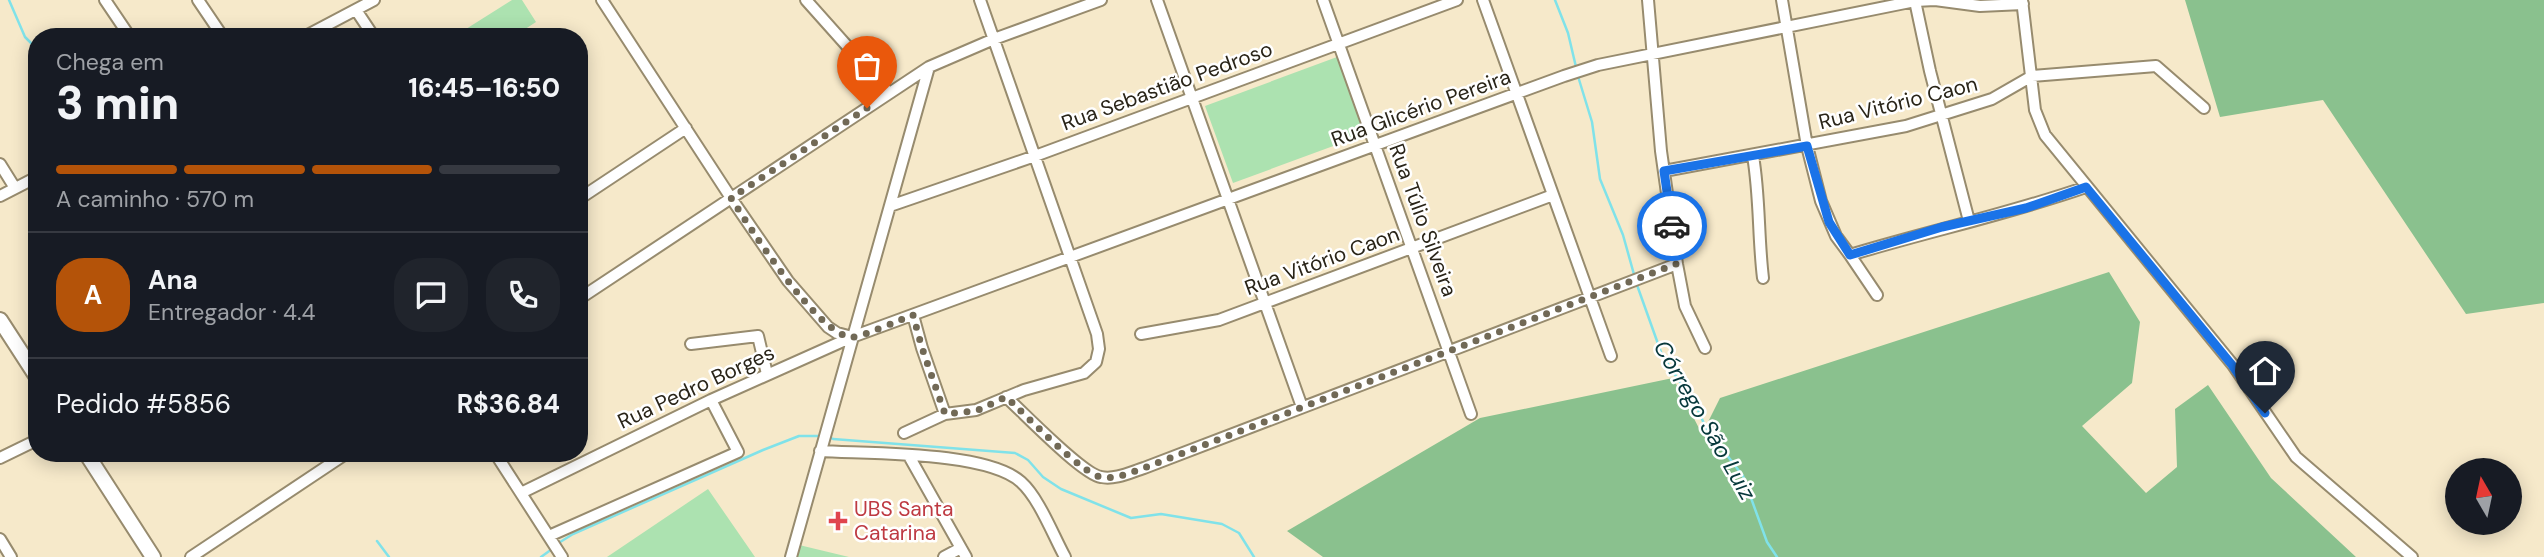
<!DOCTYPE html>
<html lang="pt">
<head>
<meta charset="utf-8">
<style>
	body { margin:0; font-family:"DM Sans",sans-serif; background:#20242c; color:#f1f3f6; height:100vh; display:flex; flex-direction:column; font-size:26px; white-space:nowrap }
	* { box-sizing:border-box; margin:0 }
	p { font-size:23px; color:#9ea1a6 }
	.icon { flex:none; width:38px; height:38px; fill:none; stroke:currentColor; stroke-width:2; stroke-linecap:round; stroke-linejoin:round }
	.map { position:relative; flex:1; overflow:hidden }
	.drawer { position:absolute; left:28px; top:28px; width:560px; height:434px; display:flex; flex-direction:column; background:#171b24; border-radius:28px; box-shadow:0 4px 18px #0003 }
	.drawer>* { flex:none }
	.needle { width:46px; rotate:351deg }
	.controls { position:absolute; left:2445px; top:458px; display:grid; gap:14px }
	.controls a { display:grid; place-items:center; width:77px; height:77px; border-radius:50%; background:#171b24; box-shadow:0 4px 18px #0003; font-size:35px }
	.pin { position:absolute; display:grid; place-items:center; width:60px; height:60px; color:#fff; margin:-72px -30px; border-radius:50% 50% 50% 0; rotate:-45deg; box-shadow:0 0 7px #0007 }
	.pin .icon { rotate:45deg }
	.courier { position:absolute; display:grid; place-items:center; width:70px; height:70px; margin:-35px; border:5px solid #1a73e8; border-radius:50%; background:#fff; color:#222; box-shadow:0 2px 9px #0007 }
	.summary em { font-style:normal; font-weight:800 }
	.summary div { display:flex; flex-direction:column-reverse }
	.summary { display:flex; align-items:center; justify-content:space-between; height:119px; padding:0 28px }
	h1 { font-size:46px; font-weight:800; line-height:52px }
	.bar { display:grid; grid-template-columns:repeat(4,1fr); gap:10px 7px; align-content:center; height:84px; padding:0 28px }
	.bar i { height:9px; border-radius:5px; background:#363941 }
	.bar .on { background:#b45309 }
	.bar p { grid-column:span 4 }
	.line { display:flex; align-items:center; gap:18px; padding:0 28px; border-top:2px solid #363941 }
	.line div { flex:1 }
	.round { display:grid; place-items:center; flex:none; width:74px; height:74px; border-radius:28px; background:#20242c }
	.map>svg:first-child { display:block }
	.green { fill:#ace2b0 }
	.forest { fill:#8ac18e }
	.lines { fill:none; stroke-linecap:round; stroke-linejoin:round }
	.stream { stroke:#80e2e9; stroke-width:2.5 }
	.street-casing { stroke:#978b6e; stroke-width:14 }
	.secondary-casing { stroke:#978b6e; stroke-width:18 }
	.street { stroke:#fff; stroke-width:10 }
	.secondary { stroke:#fff; stroke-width:14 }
	.done { stroke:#716956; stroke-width:7; stroke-dasharray:0 12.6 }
	.route { stroke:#1a73e8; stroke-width:9 }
	.health-dot { fill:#e0444e; stroke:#fff; stroke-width:2.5 }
	.labels { text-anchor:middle; stroke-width:5; stroke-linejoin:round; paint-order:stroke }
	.street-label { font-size:21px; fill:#292418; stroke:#fff }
	.health-label { font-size:21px; fill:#be3a42; stroke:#fff; text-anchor:start }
	.water-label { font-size:23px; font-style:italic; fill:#07383b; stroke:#fff }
</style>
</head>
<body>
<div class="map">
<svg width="2544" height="557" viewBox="0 0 2544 557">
	<rect width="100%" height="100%" fill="#f6e9ca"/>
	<path class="green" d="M512,0H522L536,22L513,37H471L466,29Z
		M1337,57L1366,134L1233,183L1205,106Z
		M708,489L755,557H607Z
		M795,544L849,557H791Z"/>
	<path class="forest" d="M2185,0H2544V303L2466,314L2323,100L2220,117Z
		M2109,272L2140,322L2132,383L2082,426L2146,493L2177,467L2175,409L2208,385L2271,478L2356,557H1323L1287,531L1480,418L1673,378L1702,434L1720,398Z"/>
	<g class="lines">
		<path class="stream" d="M9,0L25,37L37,49
			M1555,0L1568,33L1576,67
			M1577,73L1592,122L1600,179L1623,235L1635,278
			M1637,285L1662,355L1697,408L1706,428L1743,476L1767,542L1777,557
			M827,436L833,439L1015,453L1028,460L1043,477L1061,489L1131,518L1161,514L1222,524L1239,533L1254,557
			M318,453L319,454
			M377,541L389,557
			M557,544L573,534L763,450L799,436H821
			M541,557L552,549"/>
		<g class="street-casing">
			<path id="street" d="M105,0L130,37
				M198,0L223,37
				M602,0L731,198L788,281L828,327L837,333L852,337
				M806,0L889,93
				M1157,0L1302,407
				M1323,0L1471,414
				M1483,0L1611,356
				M1648,0L1661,151L1677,264L1685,306L1705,348
				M1782,0L1807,146L1821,201L1836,236L1850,255C1929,231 2009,214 2086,187
				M2022,0L2035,110L2045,135L2233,365L2296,457L2412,557
				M1915,1L1930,71L1969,221
				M356,10L374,37
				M304,37L374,0
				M1753,156C1760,197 1758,237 1763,278
				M0,164L15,188
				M1664,171L1906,126L1992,99L2032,76L2156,66L2204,108
				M0,196L37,177
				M579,199L686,128
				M890,206L1035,156L1457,0
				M1850,255L1877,295
				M579,299L929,67L994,39L1101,0
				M913,315L922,348L945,414
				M1141,334L1219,320L1553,195
				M691,344L758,336L767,374
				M1006,397C1024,413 1082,474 1101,477C1115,480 1131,472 1144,468L1677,264
				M904,433L945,414L976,410L1024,390L1084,373L1096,362L1099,349L1097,334L980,0
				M820,451C868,454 987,451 1021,482C1039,498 1053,535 1065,557
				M495,453L562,557
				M909,456L966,557
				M0,458L37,440
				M521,493L711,400L852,337L1564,76L1598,65L1915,1L1935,0L1980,6L2023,4
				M549,536L738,452L711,400
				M0,539L11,557
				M191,557L347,453
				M791,557L929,67
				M944,557L961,548"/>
		</g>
		<g class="secondary-casing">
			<path id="secondary" d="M0,320L37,377
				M86,453L153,557"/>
		</g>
		<use href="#street" class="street"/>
		<use href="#secondary" class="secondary"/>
	</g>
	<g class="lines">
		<path class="done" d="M867,108L731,198C749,226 820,339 853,337C864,336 900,320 913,315L922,348L945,414L976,411L1006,397C1024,413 1082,474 1101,477C1115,480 1131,472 1144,468L1676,264L1672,226"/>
		<path class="route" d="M1672,226L1664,171L1807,146L1829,222L1850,255L1942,227L2026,208L2086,187L2232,365L2265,413"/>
	</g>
	<path class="health-dot" d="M834.5 510.5h7v7h7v7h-7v7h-7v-7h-7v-7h7z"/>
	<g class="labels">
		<g class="street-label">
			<text transform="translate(1167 86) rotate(-20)" y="7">Rua Sebastião Pedroso</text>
			<text transform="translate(1898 103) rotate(-14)" y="7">Rua Vitório Caon</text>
			<text transform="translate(1421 108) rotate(-20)" y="7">Rua Glicério Pereira</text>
			<text transform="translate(1423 220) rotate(70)" y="7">Rua Túlio Silveira</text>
			<text transform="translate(1322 261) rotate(-20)" y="7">Rua Vitório Caon</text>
			<text transform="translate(696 387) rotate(-25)" y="7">Rua Pedro Borges</text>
		</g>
		<g class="health-label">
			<text x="854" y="516">UBS Santa<tspan x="854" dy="24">Catarina</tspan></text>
		</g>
		<g class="water-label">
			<text transform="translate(1705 420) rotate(60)" y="8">Córrego São Luiz</text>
		</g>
	</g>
</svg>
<div class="controls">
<a><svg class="needle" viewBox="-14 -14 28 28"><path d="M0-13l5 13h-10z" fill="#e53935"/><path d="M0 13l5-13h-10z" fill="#9ea1a6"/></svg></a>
</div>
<div class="pin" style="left:867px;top:108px;background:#ea580c"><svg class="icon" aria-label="bag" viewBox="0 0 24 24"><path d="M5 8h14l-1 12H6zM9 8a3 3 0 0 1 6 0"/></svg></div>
<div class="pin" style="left:2265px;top:413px;background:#1f2937"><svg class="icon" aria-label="home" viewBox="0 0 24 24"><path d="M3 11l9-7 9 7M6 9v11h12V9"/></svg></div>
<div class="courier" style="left:1672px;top:226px"><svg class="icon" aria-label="car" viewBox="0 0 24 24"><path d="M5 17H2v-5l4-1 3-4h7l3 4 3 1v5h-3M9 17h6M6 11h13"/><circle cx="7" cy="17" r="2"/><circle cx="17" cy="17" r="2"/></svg></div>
<section class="drawer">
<div class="summary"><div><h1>3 min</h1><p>Chega em</p></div><em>16:45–16:50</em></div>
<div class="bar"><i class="on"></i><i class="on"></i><i class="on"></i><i></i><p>A caminho · 570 m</p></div>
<div class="line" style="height:126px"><b class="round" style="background:#b45309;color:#fff">A</b><div><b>Ana</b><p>Entregador · 4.4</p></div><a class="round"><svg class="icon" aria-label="chat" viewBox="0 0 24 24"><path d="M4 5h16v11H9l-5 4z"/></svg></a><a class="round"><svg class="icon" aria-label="phone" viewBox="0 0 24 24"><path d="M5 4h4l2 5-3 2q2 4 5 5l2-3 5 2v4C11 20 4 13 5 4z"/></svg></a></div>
<div class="line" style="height:91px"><div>Pedido #5856</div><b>R$36.84</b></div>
</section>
</div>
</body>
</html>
